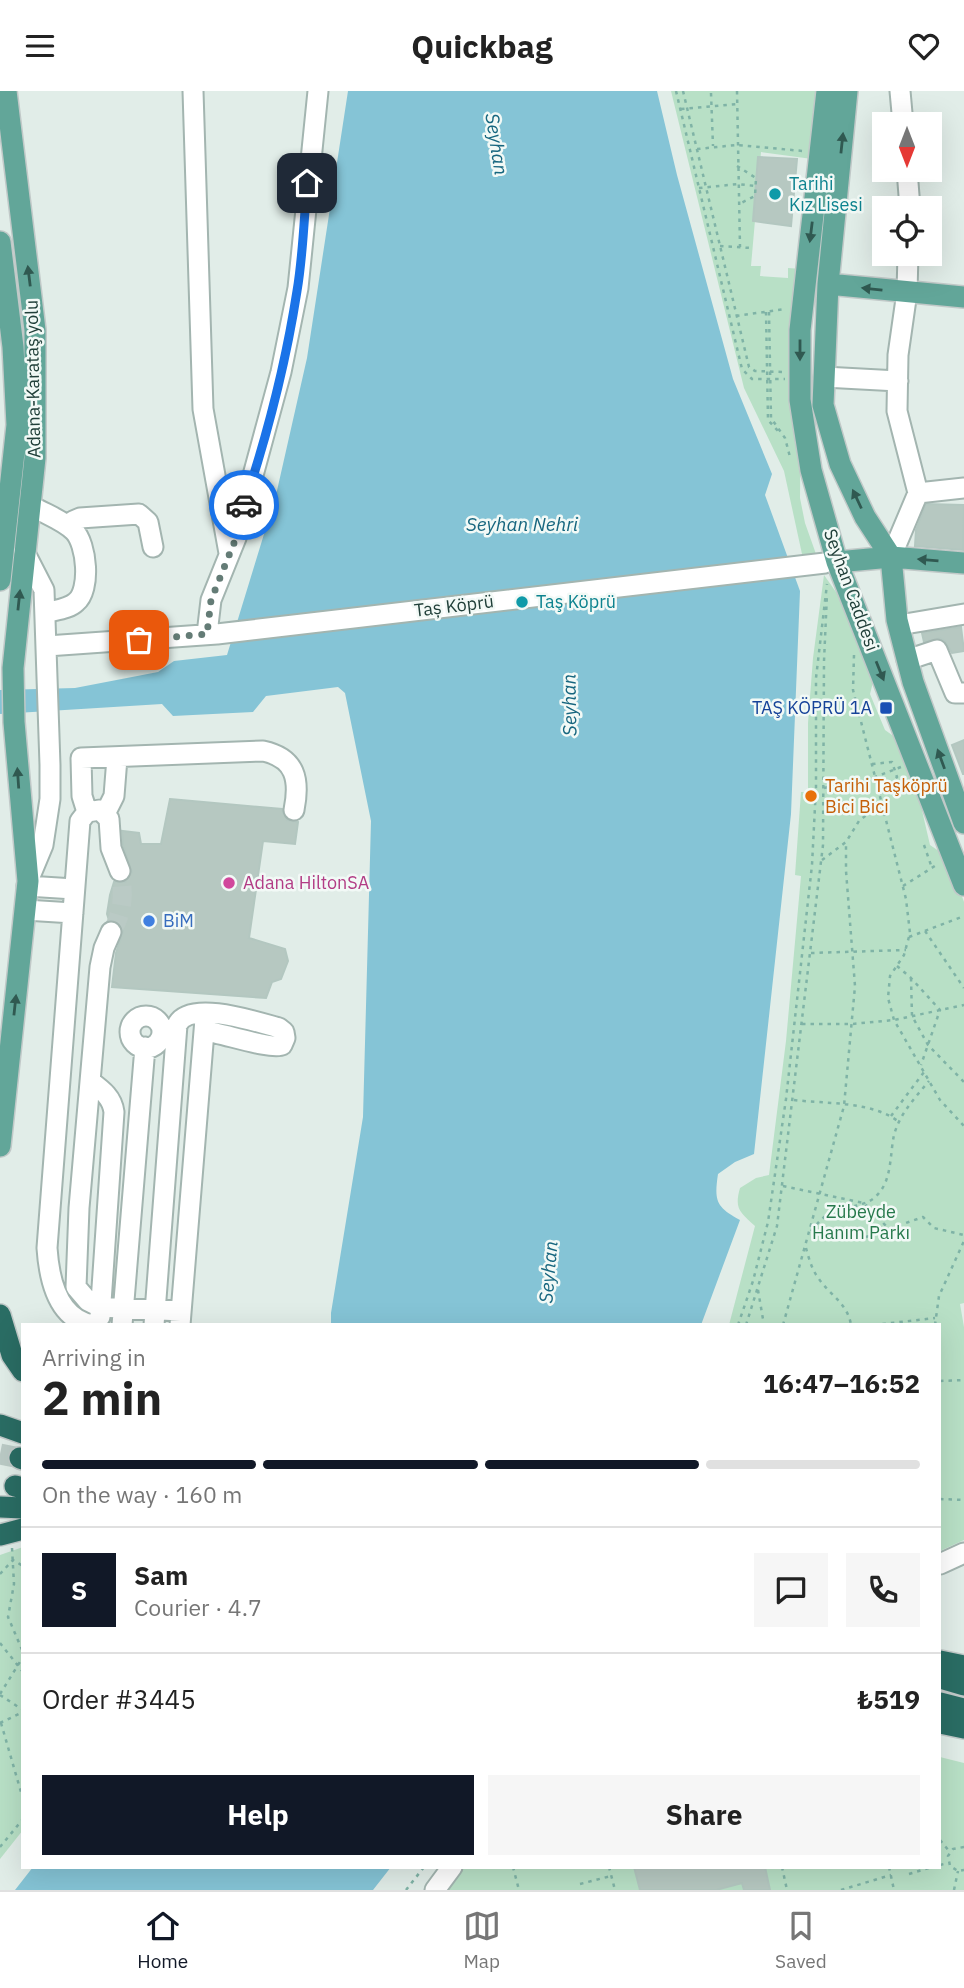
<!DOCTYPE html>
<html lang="en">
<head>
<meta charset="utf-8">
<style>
	body { margin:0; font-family:"IBM Plex Sans",sans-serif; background:#f6f6f6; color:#222; height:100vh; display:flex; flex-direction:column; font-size:26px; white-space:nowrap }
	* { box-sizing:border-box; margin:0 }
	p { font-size:23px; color:#767676 }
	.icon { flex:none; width:38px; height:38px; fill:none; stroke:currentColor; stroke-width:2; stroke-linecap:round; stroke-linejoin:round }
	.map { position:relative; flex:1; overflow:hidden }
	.side { position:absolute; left:21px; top:1232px; width:920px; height:546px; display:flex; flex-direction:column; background:#fff; border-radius:0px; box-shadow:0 7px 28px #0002 }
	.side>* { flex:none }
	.needle { width:46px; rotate:180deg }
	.buttons { position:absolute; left:872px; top:21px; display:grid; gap:14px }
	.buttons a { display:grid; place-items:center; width:70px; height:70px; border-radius:0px; background:#fff; box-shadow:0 7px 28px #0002; font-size:35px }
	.pin { position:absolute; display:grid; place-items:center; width:60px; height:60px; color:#fff; margin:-30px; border-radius:14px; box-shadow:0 4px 10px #0006 }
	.courier { position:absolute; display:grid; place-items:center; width:70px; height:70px; margin:-35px; border:5px solid #1a73e8; border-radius:50%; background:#fff; color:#222; box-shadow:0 2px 9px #0007 }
	.overview em { font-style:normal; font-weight:700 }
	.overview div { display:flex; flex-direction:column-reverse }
	.overview { display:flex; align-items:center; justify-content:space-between; height:119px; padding:0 21px }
	h1 { font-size:46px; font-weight:700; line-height:52px }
	.bar { display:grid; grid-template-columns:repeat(4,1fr); gap:10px 7px; align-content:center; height:84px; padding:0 21px }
	.bar i { height:9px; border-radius:5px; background:#e0e0e0 }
	.bar .selected { background:#111827 }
	.bar p { grid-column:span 4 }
	.line { display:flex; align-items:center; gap:18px; padding:0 21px; border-top:2px solid #e0e0e0 }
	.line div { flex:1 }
	.round { display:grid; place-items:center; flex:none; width:74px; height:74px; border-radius:0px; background:#f6f6f6 }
	.cta { display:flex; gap:14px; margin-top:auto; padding:14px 21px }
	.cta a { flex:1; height:80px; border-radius:0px; background:#111827; color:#fff; font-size:28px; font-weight:700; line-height:80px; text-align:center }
	.cta a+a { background:#f6f6f6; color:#222 }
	header { display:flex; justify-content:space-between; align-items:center; height:91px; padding:0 21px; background:#fff; font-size:32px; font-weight:700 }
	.tab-bar { display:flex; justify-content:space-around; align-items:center; height:98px; border-top:2px solid #e0e0e0; background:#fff; font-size:19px; color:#767676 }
	.tab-bar a { display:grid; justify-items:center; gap:4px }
	.tab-bar .selected { color:#111827 }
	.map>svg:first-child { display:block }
	.green { fill:#b8e0c6 }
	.water { fill:#85c4d6 }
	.building { fill:#b6c8c1; stroke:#b3c7c0; stroke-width:2 }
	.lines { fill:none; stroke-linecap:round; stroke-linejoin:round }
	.minor-tunnel { stroke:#bacac5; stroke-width:19; stroke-dasharray:19 10; stroke-linecap:butt }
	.highway-tunnel { stroke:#bacac5; stroke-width:21; stroke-dasharray:21 10; stroke-linecap:butt }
	.minor-casing { stroke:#a3b5b0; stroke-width:23 }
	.major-casing { stroke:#c1c9c8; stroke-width:24 }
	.highway-casing { stroke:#c1c9c8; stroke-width:24 }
	.path { stroke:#7fb3a6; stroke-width:2.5; stroke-dasharray:3.5 5; stroke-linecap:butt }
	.minor { stroke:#fff; stroke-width:19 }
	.major { stroke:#62a699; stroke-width:21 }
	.highway { stroke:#2a6d64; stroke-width:21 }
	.oneway { fill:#305951 }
	.done { stroke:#647c76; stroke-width:7; stroke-dasharray:0 12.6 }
	.route { stroke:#1a73e8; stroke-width:9 }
	.culture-dot { fill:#0f9aa8; stroke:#f2f9f6; stroke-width:2.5 }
	.transit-dot { fill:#1a4fb4; stroke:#f2f9f6; stroke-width:2.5 }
	.food-dot { fill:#e8710a; stroke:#f2f9f6; stroke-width:2.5 }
	.hotel-dot { fill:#d1479c; stroke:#f2f9f6; stroke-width:2.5 }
	.shop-dot { fill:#3f7fe0; stroke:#f2f9f6; stroke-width:2.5 }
	.labels { text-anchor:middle; stroke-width:5; stroke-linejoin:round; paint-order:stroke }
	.culture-label { font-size:18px; fill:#0d838f; stroke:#f2f9f6; text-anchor:start }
	.street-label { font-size:18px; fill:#203f39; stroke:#f2f9f6 }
	.transit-label { font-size:18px; fill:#164399; stroke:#f2f9f6; text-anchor:end }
	.food-label { font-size:18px; fill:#c56008; stroke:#f2f9f6; text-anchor:start }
	.hotel-label { font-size:18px; fill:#b23c85; stroke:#f2f9f6; text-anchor:start }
	.shop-label { font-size:18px; fill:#366cbe; stroke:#f2f9f6; text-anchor:start }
	.park-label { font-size:18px; fill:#27794c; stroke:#f2f9f6 }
	.water-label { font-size:19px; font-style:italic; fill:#16667f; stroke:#f2f9f6 }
</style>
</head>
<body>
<header><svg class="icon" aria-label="menu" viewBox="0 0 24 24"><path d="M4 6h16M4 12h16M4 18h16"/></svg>Quickbag<svg class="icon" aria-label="heart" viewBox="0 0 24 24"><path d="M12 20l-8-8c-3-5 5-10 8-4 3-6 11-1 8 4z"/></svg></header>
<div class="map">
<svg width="964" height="1799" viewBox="0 0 964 1799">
	<rect width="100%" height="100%" fill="#e1ede8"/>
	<path class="green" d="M671,0H823L812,68L761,61L751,175H761L760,185L788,187V177L802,178L800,407L805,432L816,463H802L784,380L744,297Z
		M824,484L843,511L873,591L870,603L885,639L899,649L917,698L930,754L949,767L964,811V1212L960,1213L964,1236V1449L940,1460V1234H729L755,1135C740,1121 734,1118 740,1097L756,1087L769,1084L786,950L801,785L795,784L801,701H808V632L813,567Z
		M23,1456V1739L0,1768V1464Z
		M940,1666L964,1672V1799H439L457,1776H940Z"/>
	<path class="water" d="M348,0H657L677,84L733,288L772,383L765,404L800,500L791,723L754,1063L735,1071L718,1083C714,1110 716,1116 740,1129L701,1234H331V1222L363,1026L371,730L345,602L338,596L266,605L253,621L173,625L162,613L0,623V599L75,597L158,581L174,570L227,564L276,404L307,267Z
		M33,1776H391L373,1799H15Z"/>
	<path class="building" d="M758,66L797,68L791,135L753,130Z
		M926,413L964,414L963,459L915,455L916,439Z
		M961,536L964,560L952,562L945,550L940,547L924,551L922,542Z
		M964,649V683H963L952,654Z
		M170,708L282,718L287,729L298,731L295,753L263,750L249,847L285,858L288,870L281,888L272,891L266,907L112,896L116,862L123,840L116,830L109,829L107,823L110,804L114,791H125L132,781L123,754L122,740L139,742L141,753H161Z
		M634,1776H765L770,1799H744L742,1792L716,1799H640Z"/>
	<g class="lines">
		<path class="minor-tunnel" d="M111,841C124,822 124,802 120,780"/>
		<path class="highway-tunnel" d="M0,1363L20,1367"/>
		<g class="minor-casing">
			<path id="minor" d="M193,0L203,318L229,462
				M900,0L903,33
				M907,79L910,117
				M824,286L898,290
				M918,402L964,397
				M32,415C45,423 63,429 74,440C87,453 91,499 76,511C69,518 55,519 45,522
				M70,436L73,430L80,427L139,423L148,431L153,456
				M24,460L44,499L50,674V708L43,754L28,790
				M891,466L918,402L897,320L898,264L907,201L908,163
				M899,534L964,523
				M207,543L211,509L236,447L281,281L298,197L318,0
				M47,555L217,543L825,472
				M907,569L937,559L955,602H964
				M87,721L82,705L81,667L263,660C296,667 300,689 294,719
				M105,723L114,705L117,667
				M27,795L74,798
				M25,819L73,822
				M111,841L104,857L100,876L79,1117L76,1196L88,1210L100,1216L181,1220
				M130 941a16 16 0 1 1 32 0a16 16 0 1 1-32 0Z
				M90,990C102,999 112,1006 114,1021L100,1226
				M93,1234C57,1228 49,1187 47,1157L80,730L87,721L100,719L109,728L111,757L120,780
				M122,1234L145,956
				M154,1234L177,934C189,908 257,931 279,937L284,941L285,947L282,954C272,959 222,942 205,940
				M180,1234L205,928
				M940,1473L964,1462
				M435,1799L452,1776"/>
		</g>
		<g class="major-casing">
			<path id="major" d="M827,0L800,239V309L811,379L837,471L964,794
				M847,0L828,193L823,314L840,373L865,426L891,466L897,529L913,591L964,732
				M0,151L13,256L17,334L0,489
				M828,193L964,206
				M837,471L891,466L964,472
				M0,1055L28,790L14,631L13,577L35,367V239L6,0"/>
		</g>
		<g class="highway-casing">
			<path id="highway" d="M0,1224L12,1264L23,1280
				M0,1334L23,1342
				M20,1367L23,1368
				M15,1395L23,1397
				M0,1416L23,1417
				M0,1444L23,1438
				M940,1570L964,1575
				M940,1587L964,1594
				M940,1612L964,1618
				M940,1632L964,1637"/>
		</g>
		<path class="path" d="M676,0L742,278L752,288H785
			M683,0L749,276L755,280L783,281
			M737,0L740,156
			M711,2L713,55
			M681,18L737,13
			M697,58L737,54L803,60
			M737,75L756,87L755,105L739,113
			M699,97L738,93L755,95
			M720,155L751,157
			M766,221L768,329L778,340
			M769,221L771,327L785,347L790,366
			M736,225L785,218
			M854,564L853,599L906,808L910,842L904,864L890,885L888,907L894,929L940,1009L964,1035
			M872,673L892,671L897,686L880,703
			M824,697L875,686L901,676
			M924,754L932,777
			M822,769L846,751L859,730L882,711
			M903,795L938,773
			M925,840L964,897
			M909,846L964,825
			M811,862L906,859
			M897,875L911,887L940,919L921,974
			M911,887L912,925L928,954L964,991
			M802,933H852L894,929L964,914
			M794,1009C827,1013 872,1010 899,1031
			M891,1025L924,981
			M783,1095L864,1112L889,1138
			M811,1140C818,1132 824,1124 835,1120C851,1114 868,1116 879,1102C892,1087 890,1062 894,1044C900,1022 915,1007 929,990
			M866,1146L923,1126L934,1137L964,1144
			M806,1157C809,1168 812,1179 819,1188C830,1204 848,1213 851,1234
			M758,1199L764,1234
			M738,1234L753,1190L768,1131L786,1008L812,774L816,696V587L827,493
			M746,1234L777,1135L823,754L824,570L827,503
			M783,1234L844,1015L855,895L846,780V751
			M874,1234L935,1227
			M935,1234L939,1205L964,1150
			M940,1290L964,1289
			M940,1408L964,1409
			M12,1457L14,1493L8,1526L23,1561
			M0,1483L13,1469L23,1475
			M0,1552L23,1581
			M0,1603L23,1566
			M0,1604L23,1619
			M0,1632L23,1621
			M1,1632L23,1708
			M940,1749L949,1760
			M0,1756L23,1728
			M964,1756L953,1758L948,1765L950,1775L958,1780L964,1779
			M940,1774L948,1772
			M513,1776L519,1799
			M609,1776L615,1799
			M782,1776L787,1799
			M889,1776L894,1799
			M909,1783L932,1776
			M580,1793L611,1785
			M406,1799L424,1776
			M841,1799L891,1784
			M954,1799L958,1780"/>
		<use href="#minor" class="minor"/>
		<use href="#major" class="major"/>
		<use href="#highway" class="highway"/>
	</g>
	<defs><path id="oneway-solid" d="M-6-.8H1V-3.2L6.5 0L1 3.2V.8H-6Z" transform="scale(1.75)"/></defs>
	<g class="oneway">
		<use href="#oneway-solid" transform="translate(842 52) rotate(-84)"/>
		<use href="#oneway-solid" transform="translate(811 141) rotate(97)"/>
		<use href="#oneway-solid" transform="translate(29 185) rotate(-97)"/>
		<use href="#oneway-solid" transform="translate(872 198) rotate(-174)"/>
		<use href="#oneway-solid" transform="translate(800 259) rotate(90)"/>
		<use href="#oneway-solid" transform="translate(857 408) rotate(-115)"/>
		<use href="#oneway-solid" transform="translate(928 469) rotate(-175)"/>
		<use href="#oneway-solid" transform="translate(19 509) rotate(-84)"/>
		<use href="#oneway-solid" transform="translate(880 580) rotate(68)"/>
		<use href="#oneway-solid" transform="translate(941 668) rotate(-110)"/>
		<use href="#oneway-solid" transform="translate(18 687) rotate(-94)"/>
		<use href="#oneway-solid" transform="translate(15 914) rotate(-84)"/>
	</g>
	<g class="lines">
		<path class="done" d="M139,549L207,543L211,509L236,447L244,414"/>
		<path class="route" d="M244,414C267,345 286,271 297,200C303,165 304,128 307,92"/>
	</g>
	<g class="culture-dot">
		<circle cx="775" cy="103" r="7"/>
		<circle cx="522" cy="511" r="7"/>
	</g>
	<rect class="transit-dot" x="879" y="610" width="14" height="14" rx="3.5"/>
	<circle class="food-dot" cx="811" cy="705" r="7"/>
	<circle class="hotel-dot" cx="229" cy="792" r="7"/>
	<circle class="shop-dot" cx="149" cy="830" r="7"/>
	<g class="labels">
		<g class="culture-label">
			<text x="789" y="99">Tarihi<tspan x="789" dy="21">Kız Lisesi</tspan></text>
			<text x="536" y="517">Taş Köprü</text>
		</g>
		<g class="street-label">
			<text transform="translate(33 288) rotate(-91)" y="6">Adana-Karataş yolu</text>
			<text transform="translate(851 499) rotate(70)" y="6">Seyhan Caddesi</text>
			<text transform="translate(454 515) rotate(-7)" y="6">Taș Köprü</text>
		</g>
		<g class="transit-label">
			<text x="872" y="623">TAŞ KÖPRÜ 1A</text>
		</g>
		<g class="food-label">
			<text x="825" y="701">Tarihi Taşköprü<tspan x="825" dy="21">Bici Bici</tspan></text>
		</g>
		<g class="hotel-label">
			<text x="243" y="798">Adana HiltonSA</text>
		</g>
		<g class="shop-label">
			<text x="163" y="836">BiM</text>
		</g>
		<g class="park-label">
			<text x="861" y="1127">Zübeyde<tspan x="861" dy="21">Hanım Parkı</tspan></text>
		</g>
		<g class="water-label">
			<text transform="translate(497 53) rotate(81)" y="7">Seyhan</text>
			<text x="522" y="440">Seyhan Nehri</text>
			<text transform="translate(569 614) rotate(-91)" y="7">Seyhan</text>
			<text transform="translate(548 1181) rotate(-85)" y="7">Seyhan</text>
		</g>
	</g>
</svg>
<div class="buttons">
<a><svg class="needle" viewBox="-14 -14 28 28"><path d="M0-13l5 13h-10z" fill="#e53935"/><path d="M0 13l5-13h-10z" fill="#767676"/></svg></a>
<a><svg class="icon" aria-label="locate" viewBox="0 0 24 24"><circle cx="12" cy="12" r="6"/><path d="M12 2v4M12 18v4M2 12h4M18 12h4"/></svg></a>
</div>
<div class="pin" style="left:139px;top:549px;background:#ea580c"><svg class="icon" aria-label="bag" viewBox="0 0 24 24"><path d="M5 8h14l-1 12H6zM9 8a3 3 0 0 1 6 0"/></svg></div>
<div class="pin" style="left:307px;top:92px;background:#1f2937"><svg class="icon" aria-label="home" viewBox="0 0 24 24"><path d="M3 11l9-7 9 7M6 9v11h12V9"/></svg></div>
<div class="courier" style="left:244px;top:414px"><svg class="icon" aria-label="car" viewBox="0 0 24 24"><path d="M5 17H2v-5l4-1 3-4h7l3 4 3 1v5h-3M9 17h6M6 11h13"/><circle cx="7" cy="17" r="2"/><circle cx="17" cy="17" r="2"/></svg></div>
<section class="side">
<div class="overview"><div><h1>2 min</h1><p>Arriving in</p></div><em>16:47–16:52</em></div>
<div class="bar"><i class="selected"></i><i class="selected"></i><i class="selected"></i><i></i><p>On the way · 160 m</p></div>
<div class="line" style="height:126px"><b class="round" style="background:#111827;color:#fff">S</b><div><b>Sam</b><p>Courier · 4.7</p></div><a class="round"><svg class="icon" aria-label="chat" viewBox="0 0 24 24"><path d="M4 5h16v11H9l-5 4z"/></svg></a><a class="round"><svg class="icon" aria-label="phone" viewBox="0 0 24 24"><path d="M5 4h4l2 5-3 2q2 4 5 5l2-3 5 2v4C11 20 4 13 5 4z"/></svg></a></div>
<div class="line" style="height:91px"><div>Order #3445</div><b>₺519</b></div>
<div class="cta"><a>Help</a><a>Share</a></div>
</section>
</div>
<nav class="tab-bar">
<a class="selected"><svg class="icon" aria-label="home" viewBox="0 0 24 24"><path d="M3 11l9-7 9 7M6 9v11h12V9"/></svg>Home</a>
<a><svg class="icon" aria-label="map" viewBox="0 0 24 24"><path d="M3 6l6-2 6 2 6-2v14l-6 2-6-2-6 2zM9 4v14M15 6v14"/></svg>Map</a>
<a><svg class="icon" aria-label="saved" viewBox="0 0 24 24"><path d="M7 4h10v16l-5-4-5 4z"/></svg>Saved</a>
</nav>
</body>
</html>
